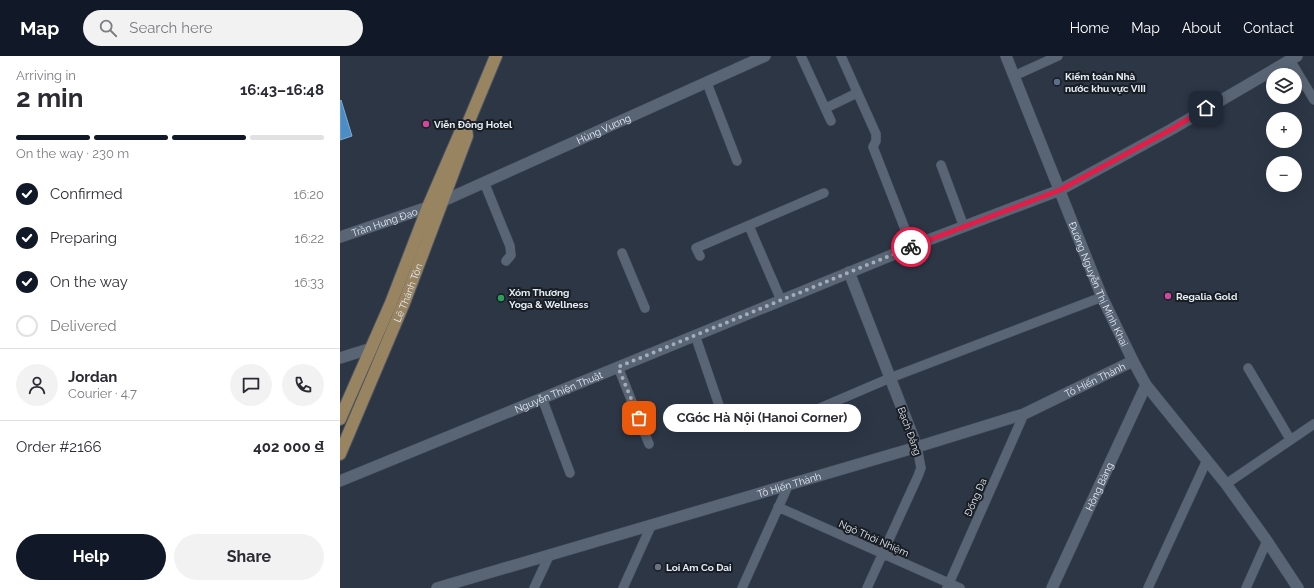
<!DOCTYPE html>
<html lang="en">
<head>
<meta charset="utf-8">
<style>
	body { margin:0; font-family:Raleway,sans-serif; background:#f2f2f3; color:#2b2b33; height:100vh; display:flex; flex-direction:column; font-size:15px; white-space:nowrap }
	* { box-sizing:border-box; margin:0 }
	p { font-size:13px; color:#7c7c81 }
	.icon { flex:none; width:22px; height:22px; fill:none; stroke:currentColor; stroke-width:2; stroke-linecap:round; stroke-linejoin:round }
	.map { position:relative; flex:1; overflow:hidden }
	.side { display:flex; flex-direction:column; background:#fff; width:340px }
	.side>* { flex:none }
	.tools { position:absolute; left:926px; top:12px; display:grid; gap:8px }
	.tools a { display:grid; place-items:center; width:36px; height:36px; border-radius:50%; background:#fff; box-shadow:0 4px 16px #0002; font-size:20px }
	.pin { position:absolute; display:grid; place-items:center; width:34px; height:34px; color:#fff; margin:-17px; border-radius:8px; box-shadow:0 2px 6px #0006 }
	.courier { position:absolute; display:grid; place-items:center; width:40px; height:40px; margin:-20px; border:3px solid #e11d48; border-radius:50%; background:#fff; color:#222; box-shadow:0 1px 5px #0007 }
	.bubble { position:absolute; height:28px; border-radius:14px; background:#fff; box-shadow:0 4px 16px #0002; font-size:13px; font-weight:700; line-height:28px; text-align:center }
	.overview em { font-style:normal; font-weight:700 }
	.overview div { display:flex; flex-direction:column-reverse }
	.overview { display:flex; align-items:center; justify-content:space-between; height:68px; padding:0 16px }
	h1 { font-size:26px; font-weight:700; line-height:30px }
	.bar { display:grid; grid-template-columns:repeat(4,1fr); gap:6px 4px; align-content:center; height:48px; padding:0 16px }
	.bar i { height:5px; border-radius:3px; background:#e1e1e2 }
	.bar .selected { background:#111827 }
	.bar p { grid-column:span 4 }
	.line { display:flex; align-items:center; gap:10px; padding:0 16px; border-top:1px solid #e1e1e2 }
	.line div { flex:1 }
	.round { display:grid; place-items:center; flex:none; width:42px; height:42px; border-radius:21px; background:#f2f2f3 }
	ol { padding:0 16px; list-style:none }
	li { display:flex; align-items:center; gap:12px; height:44px }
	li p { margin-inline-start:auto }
	li .icon { padding:4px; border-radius:50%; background:#111827; color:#fff; stroke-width:4 }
	li:last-child { color:#7c7c81 }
	li i { width:22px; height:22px; border:2px solid #e1e1e2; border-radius:50% }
	.cta { display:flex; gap:8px; margin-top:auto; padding:8px 16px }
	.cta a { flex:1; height:46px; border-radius:24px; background:#111827; color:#fff; font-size:16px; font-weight:700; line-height:46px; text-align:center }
	.cta a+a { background:#f2f2f3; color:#2b2b33 }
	header { display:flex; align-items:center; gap:24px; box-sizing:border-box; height:56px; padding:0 20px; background:#111827; color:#fff }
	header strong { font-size:19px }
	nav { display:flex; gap:22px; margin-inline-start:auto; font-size:14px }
	.search { width:280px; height:36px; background:#f2f2f3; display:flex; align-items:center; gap:10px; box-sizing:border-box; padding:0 14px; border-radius:22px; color:#7c7c81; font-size:15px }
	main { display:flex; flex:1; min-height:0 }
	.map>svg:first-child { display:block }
	.water { fill:#4d8dc6; stroke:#7baad4 }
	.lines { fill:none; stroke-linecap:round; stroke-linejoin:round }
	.minor-casing { stroke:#4a5360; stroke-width:10 }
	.tertiary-casing { stroke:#4a5360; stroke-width:12 }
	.primary-casing { stroke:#4a5360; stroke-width:14 }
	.minor { stroke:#596475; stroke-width:9 }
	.tertiary { stroke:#596475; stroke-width:11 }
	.primary { stroke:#998462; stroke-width:12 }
	.done { stroke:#a4acb7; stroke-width:4; stroke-dasharray:0 7.2 }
	.route { stroke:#e11d48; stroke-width:5 }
	.service-dot { fill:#5c6f8a; stroke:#191d24; stroke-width:1.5 }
	.hotel-dot { fill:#d1479c; stroke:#191d24; stroke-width:1.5 }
	.leisure-dot { fill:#2e9e5b; stroke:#191d24; stroke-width:1.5 }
	.worship-dot { fill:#6b7280; stroke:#191d24; stroke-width:1.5 }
	.labels { text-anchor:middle; stroke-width:4; stroke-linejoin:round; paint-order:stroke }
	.poi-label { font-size:10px; font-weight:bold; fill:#e5ecf5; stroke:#191d24; text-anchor:start }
	.street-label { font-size:10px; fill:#e5ecf5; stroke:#191d24 }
</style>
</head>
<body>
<header>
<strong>Map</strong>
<div class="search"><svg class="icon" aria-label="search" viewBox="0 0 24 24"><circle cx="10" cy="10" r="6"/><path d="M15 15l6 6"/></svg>Search here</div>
<nav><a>Home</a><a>Map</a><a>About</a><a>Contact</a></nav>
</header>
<main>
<section class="side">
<div class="overview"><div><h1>2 min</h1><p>Arriving in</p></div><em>16:43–16:48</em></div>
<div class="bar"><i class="selected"></i><i class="selected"></i><i class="selected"></i><i></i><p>On the way · 230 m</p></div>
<ol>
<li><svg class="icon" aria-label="check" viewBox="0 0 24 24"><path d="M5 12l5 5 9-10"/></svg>Confirmed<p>16:20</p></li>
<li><svg class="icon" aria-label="check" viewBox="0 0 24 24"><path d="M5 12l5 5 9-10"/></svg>Preparing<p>16:22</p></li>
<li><svg class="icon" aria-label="check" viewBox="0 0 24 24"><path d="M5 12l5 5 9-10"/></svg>On the way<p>16:33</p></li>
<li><i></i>Delivered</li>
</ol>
<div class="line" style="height:72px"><a class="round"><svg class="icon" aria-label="person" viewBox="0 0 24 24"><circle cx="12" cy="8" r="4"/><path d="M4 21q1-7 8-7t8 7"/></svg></a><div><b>Jordan</b><p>Courier · 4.7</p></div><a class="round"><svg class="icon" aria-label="chat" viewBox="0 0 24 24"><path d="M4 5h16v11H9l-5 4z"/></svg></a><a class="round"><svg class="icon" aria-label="phone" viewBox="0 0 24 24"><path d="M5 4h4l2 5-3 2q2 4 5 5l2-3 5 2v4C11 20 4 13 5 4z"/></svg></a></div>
<div class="line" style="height:52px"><div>Order #2166</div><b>402 000 ₫</b></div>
<div class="cta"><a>Help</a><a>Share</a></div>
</section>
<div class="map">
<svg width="974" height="532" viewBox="0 0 974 532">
	<rect width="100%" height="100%" fill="#2c3645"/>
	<path class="water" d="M1,44L12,80L0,84V45Z"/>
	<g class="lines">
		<g class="minor-casing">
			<path id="minor" d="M461,0L491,65
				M501,0L536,78V85L533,91L572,191
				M950,4L974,44
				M674,20L718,0
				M367,27L397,105
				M486,52L517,37
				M601,109L624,171
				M144,126L170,190L171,199L166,205
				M409,170L441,244
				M282,197L305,252
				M360,200L356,192L484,137
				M355,279L381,355
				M278,311L309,388
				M908,312L950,383
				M202,342L230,417
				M452,364L550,322L762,241
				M886,428L974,368
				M438,451L620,532
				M194,532L210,498
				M283,532L311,470
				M402,532L448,430
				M527,532L578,420L581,412L577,391
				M607,532L684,358
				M808,532L867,404
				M906,532L927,485"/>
		</g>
		<g class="tertiary-casing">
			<g id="tertiary">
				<path id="s1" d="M666,0L762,241L793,305L806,329L886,428L927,485L958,532"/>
				<path id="s2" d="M103,145L425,0"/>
				<path id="s3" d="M0,181L88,151"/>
				<path d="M509,216L577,391"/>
				<path d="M0,302L32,292"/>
				<path id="s4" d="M0,425L591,183L720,134L832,73L957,0"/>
				<path id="s5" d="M97,532L577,391L684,358L793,305"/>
				<path id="s6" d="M712,532L806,329"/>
			</g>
		</g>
		<g class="primary-casing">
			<g id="primary">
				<path d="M0,363L51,247L88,151L120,77L125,73"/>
				<path id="s7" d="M0,398L64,247L127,80L126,72L156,0"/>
			</g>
		</g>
		<use href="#minor" class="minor"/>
		<use href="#tertiary" class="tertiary"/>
		<use href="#primary" class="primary"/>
	</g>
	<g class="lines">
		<path class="done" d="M299,362L278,311L571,191"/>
		<path class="route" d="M571,191L720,134L832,73L866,52"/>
	</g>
	<circle class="service-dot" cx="717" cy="26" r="4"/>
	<g class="hotel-dot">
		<circle cx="86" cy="68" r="4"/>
		<circle cx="828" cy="240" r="4"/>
	</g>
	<circle class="leisure-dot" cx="161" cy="242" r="4"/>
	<circle class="worship-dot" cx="318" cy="511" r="4"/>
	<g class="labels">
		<g class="poi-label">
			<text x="725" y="24">Kiểm toán Nhà<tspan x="725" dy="12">nước khu vực VIII</tspan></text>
			<text x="94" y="72">Viễn Đông Hotel</text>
			<text x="169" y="240">Xóm Thương<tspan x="169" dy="12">Yoga &amp; Wellness</tspan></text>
			<text x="836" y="244">Regalia Gold</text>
			<text x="326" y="515">Loi Am Co Dai</text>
		</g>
		<g class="street-label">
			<text dy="4" stroke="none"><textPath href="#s2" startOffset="176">Hùng Vương</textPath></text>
			<text dy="4" stroke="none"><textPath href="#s3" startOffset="47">Trần Hưng Đạo</textPath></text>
			<text dy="4" stroke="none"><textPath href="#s1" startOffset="246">Đường Nguyễn Thị Minh Khai</textPath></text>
			<text dy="4" stroke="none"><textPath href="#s7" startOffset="175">Lê Thánh Tôn</textPath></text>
			<text dy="4" stroke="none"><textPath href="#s5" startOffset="691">Tô Hiến Thành</textPath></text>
			<text dy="4" stroke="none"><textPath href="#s4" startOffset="236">Nguyễn Thiện Thuật</textPath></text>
			<text transform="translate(570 375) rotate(70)" y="4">Bạch Đằng</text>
			<text dy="4" stroke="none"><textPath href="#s5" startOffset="367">Tô Hiến Thành</textPath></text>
			<text dy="4" stroke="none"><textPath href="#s6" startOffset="112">Hồng Bàng</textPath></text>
			<text transform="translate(635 441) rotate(-66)" y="4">Đống Đa</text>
			<text transform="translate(534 482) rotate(24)" y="4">Ngô Thời Nhiệm</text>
		</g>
	</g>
</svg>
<div class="tools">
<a><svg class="icon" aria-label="layers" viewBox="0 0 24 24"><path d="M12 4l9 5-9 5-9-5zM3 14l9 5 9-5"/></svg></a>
<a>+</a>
<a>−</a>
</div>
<div class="pin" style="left:299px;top:362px;background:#ea580c"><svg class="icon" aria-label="bag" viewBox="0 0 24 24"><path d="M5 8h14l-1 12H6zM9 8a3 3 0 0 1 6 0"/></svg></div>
<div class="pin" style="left:866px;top:52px;background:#1f2937"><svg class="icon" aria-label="home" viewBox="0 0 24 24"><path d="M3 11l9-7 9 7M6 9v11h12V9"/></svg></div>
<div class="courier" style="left:571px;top:191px"><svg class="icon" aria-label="bike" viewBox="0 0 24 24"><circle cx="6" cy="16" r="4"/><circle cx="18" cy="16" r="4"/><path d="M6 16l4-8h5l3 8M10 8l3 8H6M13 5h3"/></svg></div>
<div class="bubble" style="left:323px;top:348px;width:198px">CGóc Hà Nội (Hanoi Corner)</div>
</div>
</main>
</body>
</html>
